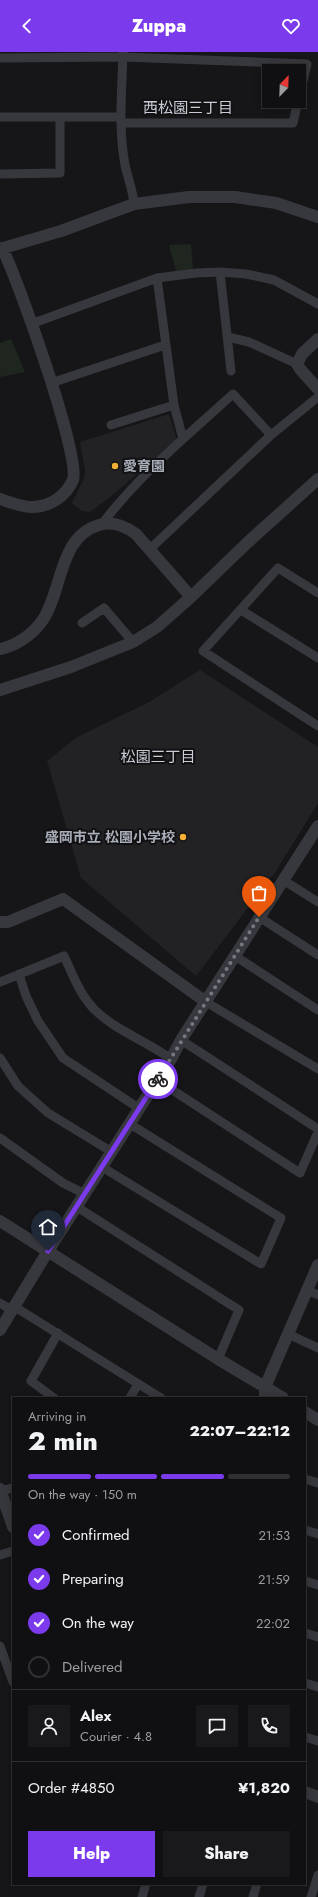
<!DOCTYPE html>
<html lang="en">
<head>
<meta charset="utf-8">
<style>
	body { margin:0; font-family:Jost,"Noto Sans JP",sans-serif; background:#19191b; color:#f1f3f6; height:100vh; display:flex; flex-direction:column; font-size:15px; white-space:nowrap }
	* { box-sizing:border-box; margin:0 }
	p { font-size:13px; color:#9c9d9f }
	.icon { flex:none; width:22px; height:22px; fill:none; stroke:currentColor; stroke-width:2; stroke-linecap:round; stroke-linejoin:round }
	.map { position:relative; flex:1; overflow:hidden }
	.sheet { position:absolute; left:12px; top:1345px; width:294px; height:488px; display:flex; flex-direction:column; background:#101012; border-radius:0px; box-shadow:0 2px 10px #0003,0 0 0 1px #303032 }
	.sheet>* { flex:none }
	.needle { width:26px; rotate:23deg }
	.controls { position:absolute; left:262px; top:12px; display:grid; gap:8px }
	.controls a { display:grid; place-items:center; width:44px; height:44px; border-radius:0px; background:#101012; box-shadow:0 2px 10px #0003,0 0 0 1px #303032; font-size:20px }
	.pin { position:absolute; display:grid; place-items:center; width:34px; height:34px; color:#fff; margin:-41px -17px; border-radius:50% 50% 50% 0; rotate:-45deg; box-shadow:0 0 4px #0007 }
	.pin .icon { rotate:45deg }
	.courier { position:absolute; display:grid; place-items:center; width:40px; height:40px; margin:-20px; border:3px solid #7c3aed; border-radius:50%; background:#fff; color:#222; box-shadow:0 1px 5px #0007 }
	.summary em { font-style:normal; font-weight:800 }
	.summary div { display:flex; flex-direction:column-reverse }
	.summary { display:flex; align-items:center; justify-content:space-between; height:68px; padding:0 16px }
	h1 { font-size:26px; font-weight:800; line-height:30px }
	.bar { display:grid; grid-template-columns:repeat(4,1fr); gap:6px 4px; align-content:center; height:48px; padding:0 16px }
	.bar i { height:5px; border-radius:3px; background:#303032 }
	.bar .selected { background:#7c3aed }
	.bar p { grid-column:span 4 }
	.line { display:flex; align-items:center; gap:10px; padding:0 16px; border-top:1px solid #303032 }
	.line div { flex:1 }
	.round { display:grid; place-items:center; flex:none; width:42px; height:42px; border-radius:0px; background:#19191b }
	ol { padding:0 16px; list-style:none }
	li { display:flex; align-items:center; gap:12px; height:44px }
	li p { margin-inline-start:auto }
	li .icon { padding:4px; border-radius:50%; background:#7c3aed; color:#fff; stroke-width:4 }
	li:last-child { color:#9c9d9f }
	li i { width:22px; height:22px; border:2px solid #303032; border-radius:50% }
	.cta { display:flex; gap:8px; margin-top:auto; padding:8px 16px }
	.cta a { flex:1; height:46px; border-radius:0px; background:#7c3aed; color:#fff; font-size:16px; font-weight:800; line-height:46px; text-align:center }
	.cta a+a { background:#19191b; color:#f1f3f6 }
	header { display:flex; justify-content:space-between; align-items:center; height:52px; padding:0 16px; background:#7c3aed; color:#fff; font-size:18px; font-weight:800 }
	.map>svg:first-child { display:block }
	.built { fill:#222225 }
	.green { fill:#1e261f }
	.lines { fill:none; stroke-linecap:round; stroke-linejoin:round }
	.minor { stroke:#37383d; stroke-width:9 }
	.tertiary { stroke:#37383d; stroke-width:12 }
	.done { stroke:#757880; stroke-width:4; stroke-dasharray:0 7.2 }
	.route { stroke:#7c3aed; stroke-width:5 }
	.poi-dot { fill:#f2b134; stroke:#111113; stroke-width:1.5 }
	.labels { text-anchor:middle; stroke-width:4; stroke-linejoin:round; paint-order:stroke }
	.poi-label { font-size:14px; font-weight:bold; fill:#a8adb8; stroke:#111113; text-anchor:start }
	.neighbourhood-label { font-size:15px; fill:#c9ccd4; stroke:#111113 }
</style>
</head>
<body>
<header><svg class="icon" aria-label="back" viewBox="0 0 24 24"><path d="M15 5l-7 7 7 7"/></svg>Zuppa<svg class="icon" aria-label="heart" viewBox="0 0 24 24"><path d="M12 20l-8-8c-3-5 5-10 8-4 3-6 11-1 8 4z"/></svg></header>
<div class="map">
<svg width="318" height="1845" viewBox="0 0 318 1845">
	<rect width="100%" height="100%" fill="#161618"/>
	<path class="built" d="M169,362L177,388L110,445L90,460L82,459L72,451L84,427L85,418L80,390Z
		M200,618L318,695V751L276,819L196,924L81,826L47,709L77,685L149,650Z"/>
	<path class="green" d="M191,192L193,217L176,219L169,193Z
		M11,287L25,320L0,325V291Z"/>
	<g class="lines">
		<path class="minor" d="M123,0C122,38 118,76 125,113C128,127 133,138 134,152
			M0,6L123,5L307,12L299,46
			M0,65H120
			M122,71H293L298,49
			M0,122L60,121V65
			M220,220L231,319
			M157,226L174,353L183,387
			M31,272L157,226L196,221L220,220L246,222L274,228L318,252
			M228,285L249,290L297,312
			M51,331L165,293
			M111,373L174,353
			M102,472C139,423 188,383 233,342L271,383
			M150,497L271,383L318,345
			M318,541L278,516L203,599L318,674
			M241,558L318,606
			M82,571L104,556L133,590
			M283,828L318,850
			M259,865L318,903
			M235,904L318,958
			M19,922L26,944L38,969L63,1006L140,1057
			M0,930L64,904C73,923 80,943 94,957C113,977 148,990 171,1007
			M206,950L318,1017
			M181,988L318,1077
			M0,1006L18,1034L48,1061L112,1100
			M157,1028L300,1121L318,1080
			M0,1086L63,1131L85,1142
			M102,1115L261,1212L281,1166L130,1072
			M77,1155L239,1258L218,1307
			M307,1238L318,1243
			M0,1251L13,1259
			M15,1255L161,1346
			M288,1282L318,1296
			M54,1346L31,1329L58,1281
			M130,1346L138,1332
			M305,1427L318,1431
			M0,1439L13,1436
			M305,1478L318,1482
			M0,1503L13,1499
			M305,1529L318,1533
			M305,1581L318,1585
			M0,1594L13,1630
			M305,1631L318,1635
			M305,1685L318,1689
			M142,1845L146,1832
			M199,1845L203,1832
			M253,1845L257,1832
			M311,1845L318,1823"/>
		<path class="tertiary" d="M0,197L61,179L134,152L189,145H235L276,151L318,165
			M318,287L302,302L297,312L300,317L318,337
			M0,447C9,450 22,455 32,455C50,455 66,444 73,428C81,405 17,224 2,196
			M0,597C16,594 33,582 42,569C63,539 58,485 99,473C112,469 125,474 136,482L191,545
			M0,638L71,615L133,590L157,575L191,545L247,491L318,427
			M0,870H8L63,847L206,950
			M0,1169L218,1307L283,1346
			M0,1278L48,1199L171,1007L181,988L318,774
			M265,1346V1335L318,1213
			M305,1360L318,1368
			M0,1437L13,1475
			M305,1740L318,1745"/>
	</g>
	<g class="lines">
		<path class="done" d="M158,1027L259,865"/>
		<path class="route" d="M48,1199L158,1027"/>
	</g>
	<g class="poi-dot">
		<circle cx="115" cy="414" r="4"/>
		<circle cx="183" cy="785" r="4"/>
	</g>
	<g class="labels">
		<g class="poi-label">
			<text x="123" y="419">愛育園</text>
			<text x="175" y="790" text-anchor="end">盛岡市立 松園小学校</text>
		</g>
		<g class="neighbourhood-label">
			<text x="188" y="61">西松園三丁目</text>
			<text x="158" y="710">松園三丁目</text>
		</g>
	</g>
</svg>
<div class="controls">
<a><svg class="needle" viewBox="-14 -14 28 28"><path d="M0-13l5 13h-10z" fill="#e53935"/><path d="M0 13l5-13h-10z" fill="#9c9d9f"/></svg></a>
</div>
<div class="pin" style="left:259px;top:865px;background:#ea580c"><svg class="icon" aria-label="bag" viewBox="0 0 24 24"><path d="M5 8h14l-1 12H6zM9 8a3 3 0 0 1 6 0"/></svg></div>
<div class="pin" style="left:48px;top:1199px;background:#1f2937"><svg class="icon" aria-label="home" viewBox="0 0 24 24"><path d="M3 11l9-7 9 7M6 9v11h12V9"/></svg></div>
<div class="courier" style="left:158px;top:1027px"><svg class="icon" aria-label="bike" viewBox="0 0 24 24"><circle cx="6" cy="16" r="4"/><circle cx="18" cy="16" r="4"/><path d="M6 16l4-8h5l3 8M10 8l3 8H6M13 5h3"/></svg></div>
<section class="sheet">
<div class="summary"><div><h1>2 min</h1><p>Arriving in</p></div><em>22:07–22:12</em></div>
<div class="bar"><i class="selected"></i><i class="selected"></i><i class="selected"></i><i></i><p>On the way · 150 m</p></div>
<ol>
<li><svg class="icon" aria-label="check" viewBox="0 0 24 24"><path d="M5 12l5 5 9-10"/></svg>Confirmed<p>21:53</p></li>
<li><svg class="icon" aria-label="check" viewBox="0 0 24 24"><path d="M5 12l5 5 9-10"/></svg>Preparing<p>21:59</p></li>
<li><svg class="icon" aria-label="check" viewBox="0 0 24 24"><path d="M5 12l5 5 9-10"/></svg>On the way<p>22:02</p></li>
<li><i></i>Delivered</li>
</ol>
<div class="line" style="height:72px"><a class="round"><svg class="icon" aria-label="person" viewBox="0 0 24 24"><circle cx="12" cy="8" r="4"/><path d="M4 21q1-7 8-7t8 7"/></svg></a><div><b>Alex</b><p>Courier · 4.8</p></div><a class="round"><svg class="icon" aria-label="chat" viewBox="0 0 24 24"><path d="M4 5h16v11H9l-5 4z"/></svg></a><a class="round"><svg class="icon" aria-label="phone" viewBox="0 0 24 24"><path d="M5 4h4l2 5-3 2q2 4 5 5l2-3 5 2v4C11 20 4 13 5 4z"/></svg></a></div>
<div class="line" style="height:52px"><div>Order #4850</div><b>¥1,820</b></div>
<div class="cta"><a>Help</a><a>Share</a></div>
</section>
</div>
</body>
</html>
